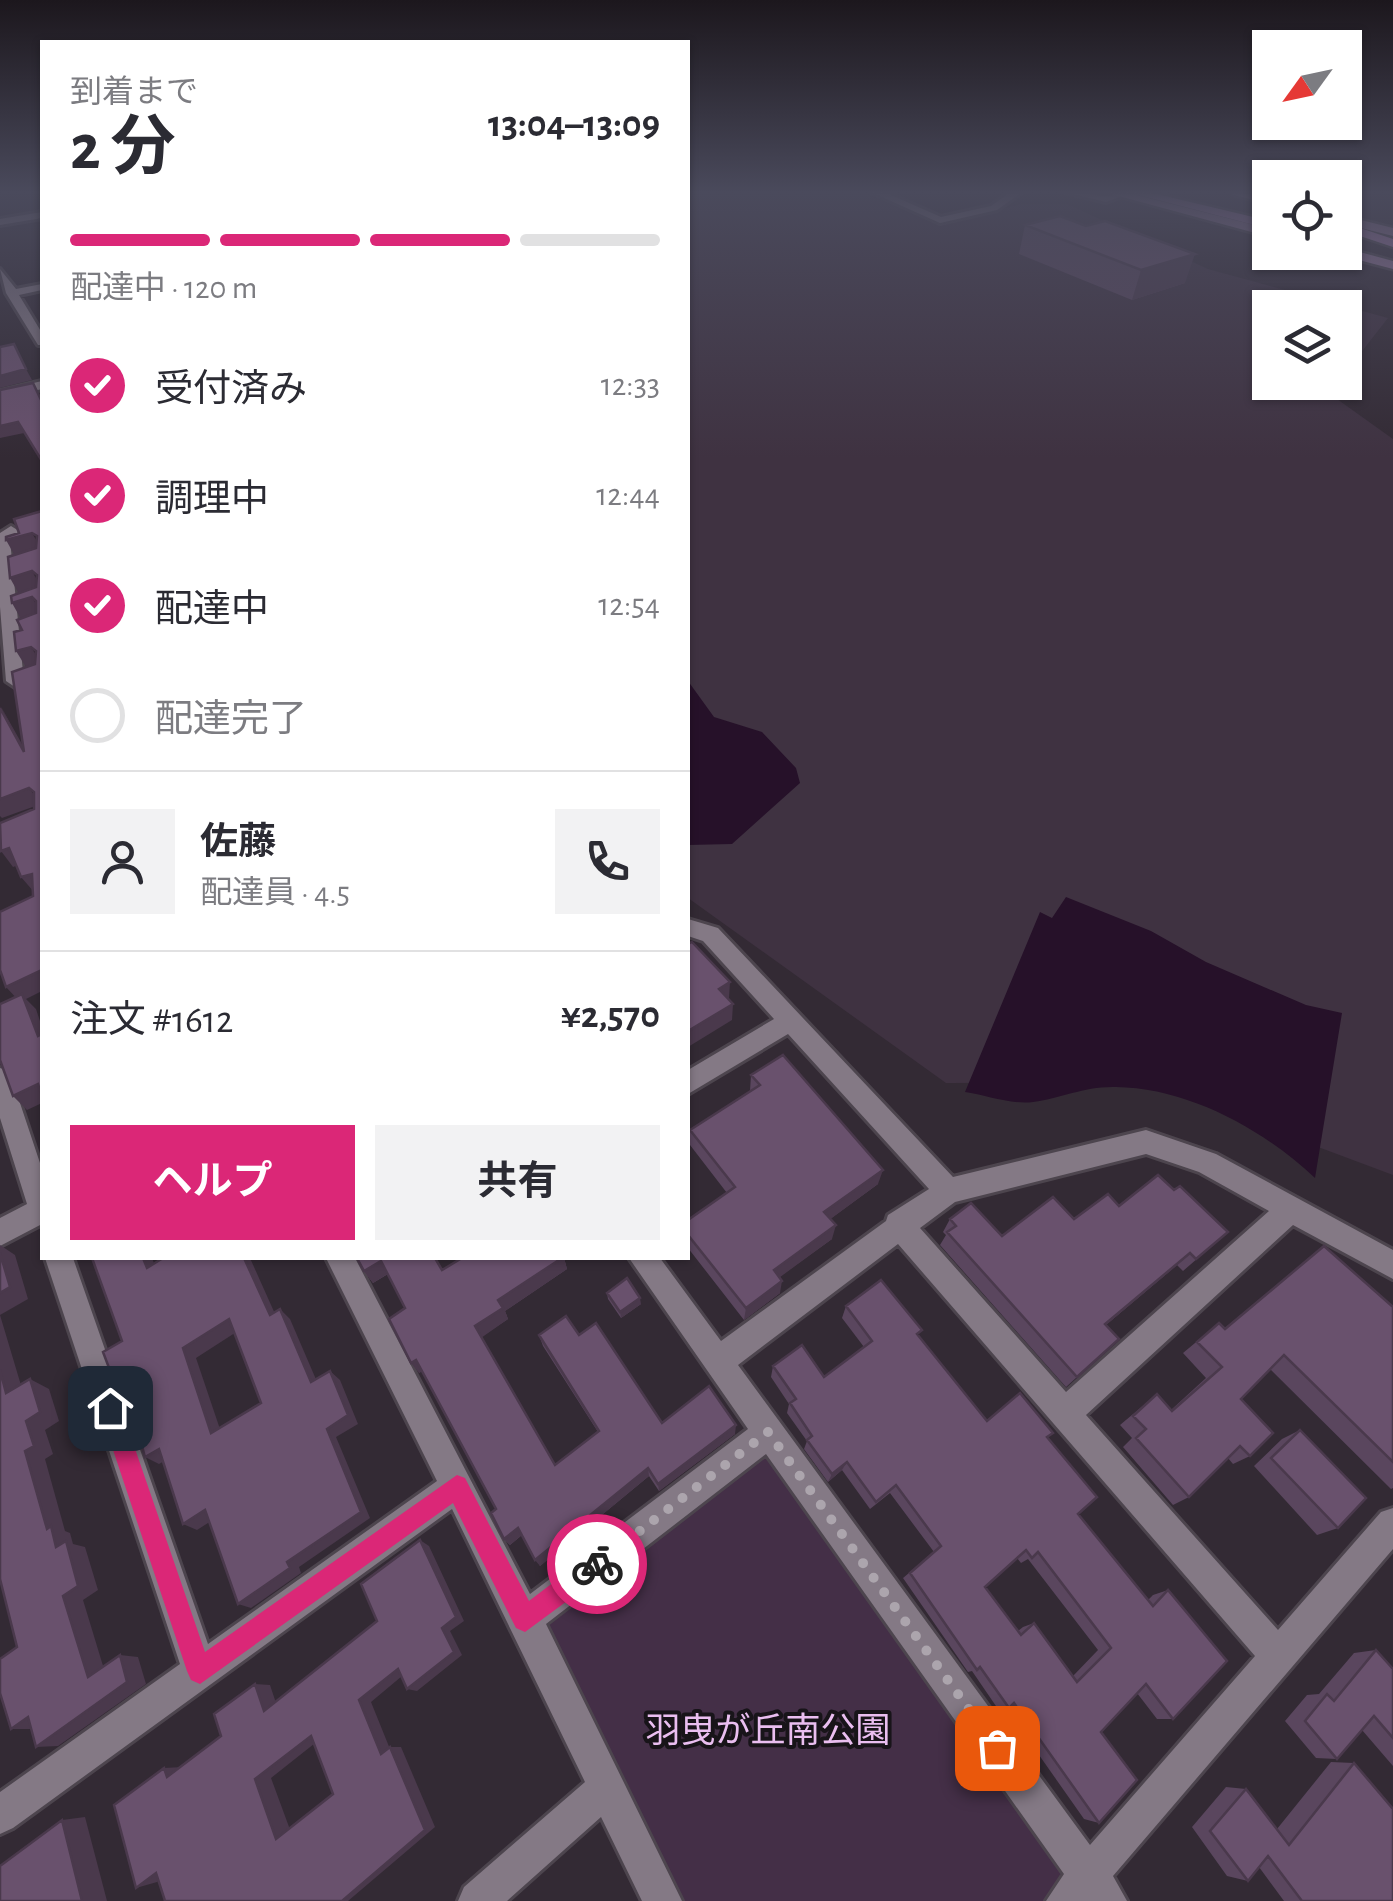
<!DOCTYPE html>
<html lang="ja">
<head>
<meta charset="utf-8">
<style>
	body { margin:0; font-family:"Alegreya Sans","Noto Sans JP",sans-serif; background:#f2f2f3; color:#2b2b33; height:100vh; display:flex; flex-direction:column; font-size:38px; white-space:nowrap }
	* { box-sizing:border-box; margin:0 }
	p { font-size:32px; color:#7c7c81 }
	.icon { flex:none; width:55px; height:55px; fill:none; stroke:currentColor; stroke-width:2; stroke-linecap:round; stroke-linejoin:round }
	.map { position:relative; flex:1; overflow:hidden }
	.panel { position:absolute; left:40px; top:40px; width:650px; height:1220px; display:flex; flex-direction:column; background:#fff; border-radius:0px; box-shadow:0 2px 8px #0004 }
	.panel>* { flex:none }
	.needle { width:65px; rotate:237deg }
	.fabs { position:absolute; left:1252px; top:30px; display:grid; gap:20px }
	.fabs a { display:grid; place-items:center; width:110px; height:110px; border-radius:0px; background:#fff; box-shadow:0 2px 8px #0004; font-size:50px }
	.pin { position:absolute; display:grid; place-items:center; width:85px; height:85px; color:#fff; margin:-42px; border-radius:20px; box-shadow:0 5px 15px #0006 }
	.courier { position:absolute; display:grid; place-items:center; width:100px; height:100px; margin:-50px; border:8px solid #db2777; border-radius:50%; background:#fff; color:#222; box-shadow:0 2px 12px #0007 }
	.overview em { font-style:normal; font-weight:700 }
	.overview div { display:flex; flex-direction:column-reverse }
	.overview { display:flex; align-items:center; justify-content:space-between; height:170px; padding:0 30px }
	h1 { font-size:65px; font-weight:700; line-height:75px }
	.bar { display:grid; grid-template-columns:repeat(4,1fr); gap:15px 10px; align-content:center; height:120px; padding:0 30px }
	.bar i { height:12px; border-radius:8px; background:#e1e1e2 }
	.bar .on { background:#db2777 }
	.bar p { grid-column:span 4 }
	.line { display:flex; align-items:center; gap:25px; padding:0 30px; border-top:2px solid #e1e1e2 }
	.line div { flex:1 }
	.round { display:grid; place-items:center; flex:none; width:105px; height:105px; border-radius:0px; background:#f2f2f3 }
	ol { padding:0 30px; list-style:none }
	li { display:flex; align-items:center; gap:30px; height:110px }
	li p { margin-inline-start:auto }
	li .icon { padding:10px; border-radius:50%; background:#db2777; color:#fff; stroke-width:4 }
	li:last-child { color:#7c7c81 }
	li i { width:55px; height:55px; border:5px solid #e1e1e2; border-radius:50% }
	.action { display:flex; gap:20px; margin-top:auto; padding:20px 30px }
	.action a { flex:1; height:115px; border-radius:0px; background:#db2777; color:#fff; font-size:40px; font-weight:700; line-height:115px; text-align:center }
	.action a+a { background:#f2f2f3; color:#2b2b33 }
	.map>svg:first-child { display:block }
	.built { fill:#3f3241 }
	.green { fill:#442f47 }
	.water { fill:#261129 }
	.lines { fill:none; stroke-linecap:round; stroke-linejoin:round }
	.minor-casing { stroke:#4d454e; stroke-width:6 }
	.primary-casing { stroke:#4d454e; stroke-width:5 }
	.motorway-casing { stroke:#4d454e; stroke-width:5 }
	.minor { fill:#847985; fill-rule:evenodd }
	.primary { fill:#a481a9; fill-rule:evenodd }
	.motorway { fill:#b987c1; fill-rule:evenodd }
	.wall { fill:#5a465e; fill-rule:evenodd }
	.shaded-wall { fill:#4a394c }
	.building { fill:#69516d; stroke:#4a394c; stroke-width:2.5; fill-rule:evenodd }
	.route { fill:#db2777 }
	.done { stroke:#aca5ad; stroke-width:10; stroke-dasharray:0 18 }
	.labels { text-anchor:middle; stroke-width:8; stroke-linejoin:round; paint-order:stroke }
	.near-park-label { font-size:35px; fill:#eabef0; stroke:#181419 }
</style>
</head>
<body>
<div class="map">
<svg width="1393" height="1901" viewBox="0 0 1393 1901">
	<rect width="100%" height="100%" fill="#332a34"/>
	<path class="built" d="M688,192H862L935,224L1022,204H1067L1208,269L1388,318L1345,373V308H1270V382L1338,383L1330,394L1393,439V1175L1144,1082L946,1083L688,898Z"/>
	<path class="green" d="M765,1446L1080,1885L1066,1901H668L537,1625Z"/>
	<path class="water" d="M688,681L714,717L762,732L796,768L800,783L732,844L688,845Z
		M1066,897L1151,931L1206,962L1306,1005L1342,1013L1315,1178C1264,1130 1189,1088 1116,1087C1084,1086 1063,1098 1033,1102C1013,1105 985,1095 965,1092L1040,912L1052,918Z"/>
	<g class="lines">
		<g class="minor-casing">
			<path id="minor" d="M871,192H884L941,217L991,206L1011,192H1022L997,210L940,223Z
				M1065,192L1106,196L1130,193L1106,202Z
				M42,212V218L0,225V219Z
				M0,269L16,289L42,284V290L19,295L42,333V345H38L6,293Z
				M42,381V389L0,399V391Z
				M11,526L19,531L10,540L23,672L42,667V678L15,687L6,681L0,607V533Z
				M688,919L718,928L953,1177L1146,1130L1216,1154L1393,1250V1279L1293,1225L1086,1415L1278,1630L1381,1512L1393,1508V1549L1113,1876L1127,1901H1046L1064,1874L766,1454L546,1624L682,1901H642L601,1817L507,1901H458L464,1887L585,1782L452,1509L13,1828L0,1834V1792L180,1664L45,1258H73L208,1644L437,1481L326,1258H355L530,1594L748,1429L629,1258H660L721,1341L886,1221L888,1215L929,1189L788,1034L688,1094V1070L774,1019L703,941L688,936ZM1146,1154L1199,1172L1269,1211L1066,1392L920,1228L955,1202ZM898,1244L1255,1656L1090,1845L738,1365Z
				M0,1068L9,1071L12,1079L42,1169V1224L0,1246V1218L27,1204L0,1118Z"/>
		</g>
		<g class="primary-casing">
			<path id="primary" d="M1104,192H1125L1270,229V237Z
				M1232,192L1270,196V204L1234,195Z
				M1345,216L1393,228V236L1345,224Z
				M1345,248L1393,261V269L1340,255Z"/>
		</g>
		<g class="motorway-casing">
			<path id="motorway" d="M1127,192H1148L1270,221V229Z
				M1345,223L1393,239V247L1345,231Z"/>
		</g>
		<use href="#minor" class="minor"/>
		<use href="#primary" class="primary"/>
		<use href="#motorway" class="motorway"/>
	</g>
	<path class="wall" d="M1025,225L1086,226L1185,283L1132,300L1019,254Z
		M751,1075L878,1184L830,1219L832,1239L779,1277L780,1293L744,1320L688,1248V1220L727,1193L690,1145V1130L750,1091Z
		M1174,1190L1228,1232L1183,1271L1177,1265L1106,1325L1119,1339L1066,1387L940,1245L946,1235L943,1232L950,1219L1002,1236L1074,1219Z
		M1324,1246L1393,1307V1488L1391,1489L1270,1369L1241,1399L1250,1456L1233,1464L1228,1458L1189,1497L1173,1505L1123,1447L1132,1438L1120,1425L1157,1394L1171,1410L1206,1378L1183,1353L1219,1323L1225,1328Z
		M462,1258H564L567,1269L505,1311L508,1319L481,1337L555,1465L598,1432L543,1346L539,1335H579L662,1423L735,1434L659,1491L649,1476L540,1566L522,1535L510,1545L504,1539L496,1509L422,1371L419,1373L405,1308L388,1274L373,1283L364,1271L442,1270Z
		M607,1293L641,1304L621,1318L608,1299Z
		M846,1306L918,1336L987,1421L1047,1437L1078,1514L1148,1600L1153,1595L1168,1590L1173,1719H1157L1137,1693L1101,1732L1099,1823L1084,1819L1006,1708L998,1709L972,1671L968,1672L903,1578L934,1552L890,1493L870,1509L842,1470L828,1482L804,1449L807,1441L787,1413L789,1404L771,1377L773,1366L824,1377L864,1347L842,1318ZM1017,1558L1021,1563L1028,1559L1098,1650L1073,1676L1034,1623L1023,1627L1018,1631L985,1587Z
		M1300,1430L1338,1528L1317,1535L1254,1466L1282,1439Z
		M1376,1650L1393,1669V1766L1362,1730L1337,1759L1316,1758L1285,1721L1307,1695L1319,1694L1354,1653Z
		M1331,1762L1354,1763L1393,1901H1284L1259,1867L1248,1881L1227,1876L1192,1827L1226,1787L1246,1789L1277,1829Z"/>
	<path class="shaded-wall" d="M1195,254L1185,283L1132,300L1141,270Z
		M26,369L32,380L0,388V376Z
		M18,422L24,433L0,438V426Z
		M32,533L41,548L15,556L6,540Z
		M32,571L41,587L19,594L10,578Z
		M32,597L41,613L21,619L12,603Z
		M31,647L41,663L26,667L16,651Z
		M0,705L4,712L36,769L24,752Z
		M29,788L41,804L2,818L0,816V799Z
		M9,848L21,864L13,867L1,851Z
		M32,874L34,892L21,877Z
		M42,970V991L26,999L36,1009L42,1027V1041L38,1036L20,1002L6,987Z
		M730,982L729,998L719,1005V989Z
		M733,1004L732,1020L688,1047V1031Z
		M38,1084L42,1089V1103L27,1110L13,1096Z
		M883,1170L878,1184L821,1226L824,1212Z
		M836,1225L832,1239L772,1283L774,1270Z
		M0,1245L15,1255L28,1299L0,1315L26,1402L6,1393L0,1370Z
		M1190,1253L1177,1265L1094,1335L1105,1324Z
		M143,1258H152L160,1279L147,1268Z
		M244,1258H250L280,1325L270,1315Z
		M562,1258H564L567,1269L505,1311L508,1319L481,1338L475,1326L498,1300Z
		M381,1261L389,1273L373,1283L364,1271Z
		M782,1281L780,1293L744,1320L746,1308Z
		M640,1298L641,1304L621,1318L620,1312Z
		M280,1309L290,1319L321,1391L311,1382Z
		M229,1319L241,1329L196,1358L224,1441L211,1433L183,1348Z
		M416,1360L424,1370L419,1373L411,1363Z
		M330,1371L340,1380L358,1424L336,1437L370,1518L299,1567L301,1573L251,1608L238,1604L327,1429Z
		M30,1379L49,1389L59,1421L45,1430L53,1454L45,1459L65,1531L70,1533L73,1544L85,1547L98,1590L83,1600L107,1679L88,1677L63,1596L56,1547L47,1529L25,1451L26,1421Z
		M125,1384L132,1398L117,1389Z
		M736,1425L735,1434L659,1491L658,1484Z
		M159,1449L173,1456L159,1464L145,1457Z
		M847,1462L842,1470L828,1482L832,1474Z
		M648,1468L649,1476L540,1566L535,1560Z
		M205,1510L219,1516L197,1530L183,1524Z
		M518,1528L523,1534L510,1545L504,1539Z
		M420,1540L429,1546L464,1621L450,1631L462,1655L417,1691L407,1689L442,1628Z
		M120,1655L138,1657L146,1684L58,1746L36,1747Z
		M398,1669L408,1671L371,1702L392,1754H381L359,1700Z
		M255,1684L270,1685L279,1712L264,1711Z
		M28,1717L33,1729H11Z
		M311,1736H324L271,1778L292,1835L276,1839L255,1779Z
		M390,1747H401L435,1827L348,1901H342Z
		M183,1767L167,1777L164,1768Z
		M85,1817L107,1901H82L62,1820Z
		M176,1867L157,1882L136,1888L156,1873Z"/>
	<path class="building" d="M1060,216L1086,226L1105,221L1195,254L1141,270L1025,225Z
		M14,344L26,369L0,376V347Z
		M33,383L42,402V461L18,422L0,426V390Z
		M42,511V970L6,987L0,970V912L33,896L32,874L21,877L9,848L1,851L0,823L34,809V792L29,788L0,799V708L24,752L12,672L35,664L36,651L31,647L16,651L14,632L22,630L17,620L36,613V601L32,597L12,603L11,596L36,587L37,575L32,571L10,578L8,557L36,548L37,536L32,533L6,540V537L19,533L14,519Z
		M692,942L730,982L719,989L733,1004L688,1031V944Z
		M22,994L38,1036L42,1034V1097L38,1084L13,1096L0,1060V1004Z
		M783,1055L883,1170L824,1212L836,1225L774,1270L782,1281L746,1308L688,1235V1220L735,1187L690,1130L760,1085L751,1075Z
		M1158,1175L1174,1190L1180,1186L1228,1232L1196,1259L1190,1253L1105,1324L1119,1339L1077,1377L947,1232L956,1226L950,1219L971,1203L1002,1236L1053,1197L1074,1219L1108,1194L1119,1206Z
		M1324,1246L1393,1307V1462L1284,1355L1241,1399L1273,1433L1250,1456L1240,1446L1189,1497L1136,1438L1146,1429L1133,1416L1157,1394L1172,1411L1222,1367L1197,1342L1219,1323L1225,1329Z
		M0,1253L10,1287L0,1293Z
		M92,1258H143L147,1268L163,1258H244L270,1315L280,1309L311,1382L330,1371L348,1415L327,1429L361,1512L287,1562L290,1568L238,1604L205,1510L183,1524L159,1449L145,1457L125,1384L117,1389L103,1352L122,1341ZM229,1319L261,1403L211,1433L183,1348Z
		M357,1258H435L442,1270L462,1258H562L498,1300L503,1308L475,1326L555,1465L599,1431L539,1335L566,1316L579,1335L596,1323L662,1423L709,1386L736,1425L658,1484L648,1468L535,1560L518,1528L504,1539L491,1513L496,1509L416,1360L411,1363L389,1319L405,1308L381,1261L364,1271Z
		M627,1278L640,1298L620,1312L607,1293Z
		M881,1280L922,1330L917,1334L987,1421L1020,1393L1053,1433L1047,1437L1097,1497L1078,1514L1153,1606L1168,1590L1227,1661L1173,1719L1146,1684L1101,1732L1137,1780L1099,1823L1014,1703L1009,1708L980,1667L977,1670L910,1573L941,1546L896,1485L876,1502L847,1462L832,1474L807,1440L812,1436L790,1403L796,1399L773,1366L802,1345L824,1377L872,1341L846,1306ZM1026,1550L1032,1558L1038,1552L1111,1648L1077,1682L1034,1623L1021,1635L985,1587Z
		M0,1370L6,1393L30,1379L40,1412L26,1421L34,1446L25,1451L47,1529L51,1526L56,1547L66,1541L78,1586L63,1596L88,1677L120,1655L127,1682L36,1747L28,1717L11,1729L0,1693V1659L17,1647L0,1579Z
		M1300,1430L1366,1498L1338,1528L1271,1458Z
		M420,1540L456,1617L442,1628L454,1652L407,1689L398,1669L359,1700L381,1754L390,1747L425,1830L342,1901H165L156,1873L136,1888L114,1805L164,1768L167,1777L221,1736L214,1714L255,1684L264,1711L377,1621L361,1584ZM311,1736L333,1794L276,1839L255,1779Z
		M1376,1650L1393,1669V1738L1374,1716L1337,1759L1305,1721L1327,1694L1334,1701Z
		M1354,1763L1393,1809V1901H1302L1268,1856L1248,1881L1210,1831L1246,1789L1289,1845Z
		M62,1820L82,1901H0V1866Z"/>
	<linearGradient id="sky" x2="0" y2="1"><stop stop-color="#1c171d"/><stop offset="0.42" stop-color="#4a4a5c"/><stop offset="1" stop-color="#4a4a5c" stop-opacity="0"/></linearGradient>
	<rect width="1393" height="458" fill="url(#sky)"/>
	<path class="route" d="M110,1397L118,1400L121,1408L205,1652L457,1475L465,1478L529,1601L588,1556L597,1552L605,1556L609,1564L605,1573L525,1632L516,1628L453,1503L200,1684L191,1680L187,1671L99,1408L102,1400Z"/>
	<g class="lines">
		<path class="done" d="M597,1564L768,1432L997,1748"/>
	</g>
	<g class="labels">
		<g class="near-park-label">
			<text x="768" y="1742">羽曳が丘南公園</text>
		</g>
	</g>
</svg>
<div class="fabs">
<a><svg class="needle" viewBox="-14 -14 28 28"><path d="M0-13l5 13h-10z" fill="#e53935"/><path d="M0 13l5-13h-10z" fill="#7c7c81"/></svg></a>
<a><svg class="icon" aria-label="locate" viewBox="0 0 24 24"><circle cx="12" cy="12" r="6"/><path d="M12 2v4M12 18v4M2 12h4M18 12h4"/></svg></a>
<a><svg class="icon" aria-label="layers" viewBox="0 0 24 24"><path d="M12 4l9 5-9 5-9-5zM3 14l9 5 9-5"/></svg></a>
</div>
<div class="pin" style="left:997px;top:1748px;background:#ea580c"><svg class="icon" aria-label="bag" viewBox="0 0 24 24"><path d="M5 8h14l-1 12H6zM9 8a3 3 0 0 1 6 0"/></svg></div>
<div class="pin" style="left:110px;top:1408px;background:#1f2937"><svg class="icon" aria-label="home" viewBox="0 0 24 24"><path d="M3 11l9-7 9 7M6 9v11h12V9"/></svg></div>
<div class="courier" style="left:597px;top:1564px"><svg class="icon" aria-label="bike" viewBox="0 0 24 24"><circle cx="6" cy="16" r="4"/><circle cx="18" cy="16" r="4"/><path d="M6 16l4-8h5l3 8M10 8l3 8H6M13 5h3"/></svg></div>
<section class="panel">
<div class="overview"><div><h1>2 分</h1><p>到着まで</p></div><em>13:04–13:09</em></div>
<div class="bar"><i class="on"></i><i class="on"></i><i class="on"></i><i></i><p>配達中 · 120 m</p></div>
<ol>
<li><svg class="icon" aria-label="check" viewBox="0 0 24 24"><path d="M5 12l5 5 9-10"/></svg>受付済み<p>12:33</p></li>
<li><svg class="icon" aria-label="check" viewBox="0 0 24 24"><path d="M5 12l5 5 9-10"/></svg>調理中<p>12:44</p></li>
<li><svg class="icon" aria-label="check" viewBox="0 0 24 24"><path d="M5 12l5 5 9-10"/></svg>配達中<p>12:54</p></li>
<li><i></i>配達完了</li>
</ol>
<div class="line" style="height:180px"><a class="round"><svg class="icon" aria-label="person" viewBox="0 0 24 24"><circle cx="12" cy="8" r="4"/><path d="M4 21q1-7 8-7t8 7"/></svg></a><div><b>佐藤</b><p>配達員 · 4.5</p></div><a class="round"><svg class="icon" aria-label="phone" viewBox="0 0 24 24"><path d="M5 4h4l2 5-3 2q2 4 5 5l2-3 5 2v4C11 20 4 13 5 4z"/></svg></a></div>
<div class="line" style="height:130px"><div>注文 #1612</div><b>¥2,570</b></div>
<div class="action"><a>ヘルプ</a><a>共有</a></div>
</section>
</div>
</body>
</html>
